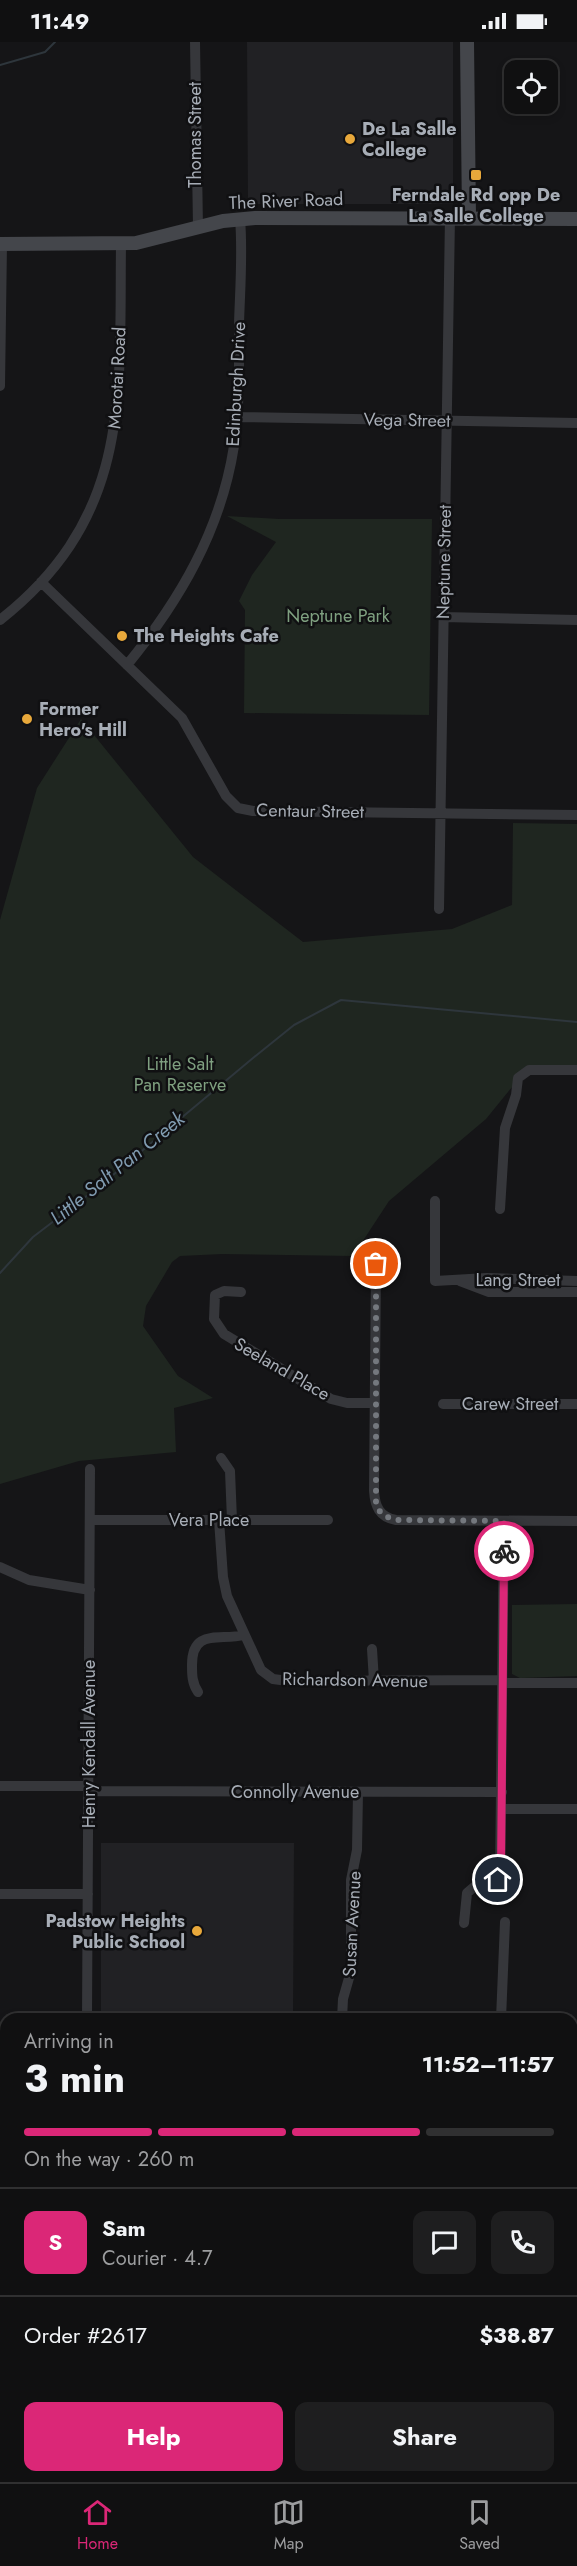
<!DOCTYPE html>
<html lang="en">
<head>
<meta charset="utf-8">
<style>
	body { margin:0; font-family:Jost,sans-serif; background:#1e1e1f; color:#f1f3f6; height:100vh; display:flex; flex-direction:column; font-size:22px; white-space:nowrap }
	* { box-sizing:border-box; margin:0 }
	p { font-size:20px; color:#9c9d9f }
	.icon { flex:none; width:33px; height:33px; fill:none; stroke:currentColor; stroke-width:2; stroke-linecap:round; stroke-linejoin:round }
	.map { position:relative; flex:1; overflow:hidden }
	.details { position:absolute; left:0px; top:1971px; width:578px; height:470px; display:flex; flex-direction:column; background:#101011; border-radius:18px 18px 0 0; box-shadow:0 3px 9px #0003,0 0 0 2px #303031 }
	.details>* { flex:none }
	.fabs { position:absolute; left:504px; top:18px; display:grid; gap:12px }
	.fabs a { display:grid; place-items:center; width:54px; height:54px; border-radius:12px; background:#101011; box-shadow:0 3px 9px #0003,0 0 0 2px #303031; font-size:30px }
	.pin { position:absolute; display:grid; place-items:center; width:51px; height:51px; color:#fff; margin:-26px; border:3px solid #fff; border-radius:50%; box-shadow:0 2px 6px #0007 }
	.courier { position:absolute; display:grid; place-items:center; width:60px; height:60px; margin:-30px; border:4px solid #db2777; border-radius:50%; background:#fff; color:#222; box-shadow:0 2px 8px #0007 }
	.headline em { font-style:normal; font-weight:700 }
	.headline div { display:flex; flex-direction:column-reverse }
	.headline { display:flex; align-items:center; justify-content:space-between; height:102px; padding:0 24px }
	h1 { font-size:39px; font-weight:700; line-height:45px }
	.bar { display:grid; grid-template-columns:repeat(4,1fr); gap:9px 6px; align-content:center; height:72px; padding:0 24px }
	.bar i { height:8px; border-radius:4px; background:#303031 }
	.bar .selected { background:#db2777 }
	.bar p { grid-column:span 4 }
	.line { display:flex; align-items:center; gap:15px; padding:0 24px; border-top:2px solid #303031 }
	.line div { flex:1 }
	.round { display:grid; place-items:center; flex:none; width:63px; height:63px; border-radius:12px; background:#1e1e1f }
	.cta { display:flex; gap:12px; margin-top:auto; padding:12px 24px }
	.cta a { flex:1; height:69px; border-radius:12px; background:#db2777; color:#fff; font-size:24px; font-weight:700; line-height:69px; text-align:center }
	.cta a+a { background:#1e1e1f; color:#f1f3f6 }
	.status { display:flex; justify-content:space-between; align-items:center; height:42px; padding:0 30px; background:#101011; direction:ltr }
	.status svg { height:16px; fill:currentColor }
	.tab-bar { display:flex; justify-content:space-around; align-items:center; height:84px; border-top:2px solid #303031; background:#101011; font-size:16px; color:#9c9d9f }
	.tab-bar a { display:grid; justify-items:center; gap:3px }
	.tab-bar .selected { color:#db2777 }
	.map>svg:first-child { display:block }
	.built { fill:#212124 }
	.green { fill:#1f2620 }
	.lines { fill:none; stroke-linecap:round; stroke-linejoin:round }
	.stream { stroke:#2e363c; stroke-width:2 }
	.street { stroke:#36373b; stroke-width:10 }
	.secondary { stroke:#44464b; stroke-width:14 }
	.primary { stroke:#52545a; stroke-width:15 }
	.highway { stroke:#62656c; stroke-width:18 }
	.done { stroke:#74787e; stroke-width:6; stroke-dasharray:0 10.8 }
	.route { stroke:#db2777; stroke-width:8 }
	.poi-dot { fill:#e8a83b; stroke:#101012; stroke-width:2 }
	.labels { text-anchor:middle; stroke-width:5; stroke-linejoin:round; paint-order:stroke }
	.poi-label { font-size:18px; font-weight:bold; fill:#a7adb6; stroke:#101012; text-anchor:start }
	.street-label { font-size:18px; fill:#a7adb6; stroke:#101012 }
	.park-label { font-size:18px; fill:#7fa080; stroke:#101012 }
	.water-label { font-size:20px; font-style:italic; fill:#809bb0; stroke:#101012 }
</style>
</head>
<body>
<div class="status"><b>11:49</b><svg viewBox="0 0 49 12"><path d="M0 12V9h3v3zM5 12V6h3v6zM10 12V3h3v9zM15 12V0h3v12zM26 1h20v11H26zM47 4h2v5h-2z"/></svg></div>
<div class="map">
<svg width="577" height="2440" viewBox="0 0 577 2440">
	<rect width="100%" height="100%" fill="#151517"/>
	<path class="built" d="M247,0H453V162H248Z
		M101,1801H294L293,1977H101Z"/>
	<path class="green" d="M227,474L279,477H432L429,673L244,671L245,568L239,559L252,533L276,500Z
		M81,677L193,815L303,900L452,887L512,863L513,781L577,782V1024H529L486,1077L389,1159L353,1214L222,1212L180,1214L172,1220L146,1264L143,1284L178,1334L213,1356L174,1366L176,1410L79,1419L0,1442V878L37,746Z
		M577,1562V1634L520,1636L512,1632V1563Z"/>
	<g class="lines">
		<path class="stream" d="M0,23L45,10L55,0
			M0,1231L33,1195L101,1143L253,1016L294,983L341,958L577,980"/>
		<path class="street" d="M195,0L198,185
			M0,344L2,202
			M237,375L577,381
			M41,540L182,676L226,754L238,766L253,769L577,773
			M443,575L577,578
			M0,578C133,473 119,353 121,202
			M127,623C180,558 221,488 234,404C240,364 239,323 239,282C240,247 243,211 240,177
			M439,867L450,174
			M435,1159V1239L487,1236L577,1239
			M500,1167L505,1086L516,1053L518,1036L529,1028H577
			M376,1222L374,1449C375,1464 379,1475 396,1478L577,1479
			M460,1239L489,1250H577
			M241,1250L224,1249L215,1253L214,1277L224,1292L331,1357L347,1361H375
			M443,1362H577
			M221,1416L230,1429L232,1478
			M91,1478H328
			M219,1478L223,1535L227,1554L261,1628L273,1637L288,1639L503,1638
			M0,1525L29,1538L90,1548
			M372,1607L374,1639
			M503,1641H577
			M198,1650C192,1641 192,1633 192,1623C192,1586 219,1599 244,1593
			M0,1744H88
			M88,1749L502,1750
			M502,1767H577
			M0,1852H88
			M464,1881L467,1851L474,1845L495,1842L500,1835L504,1479
			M87,1977L90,1427
			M342,1977L343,1957L351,1929V1838L357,1808L358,1750
			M501,1977L505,1880
			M572,2199H577
			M572,2340L577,2343
			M0,2422H6
			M85,2440V2434"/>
		<path class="secondary" d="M467,0L469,175
			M0,202L136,201L223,179L255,176L577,177
			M572,2021H577
			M0,2179L6,2188
			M0,2204L6,2214"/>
		<path class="primary" d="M170,2434L175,2440
			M190,2434L195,2440
			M289,2440V2434"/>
		<path class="highway" d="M0,2134L6,2136
			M0,2150L6,2153
			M0,2223L6,2230
			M465,2434L475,2440
			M505,2434L514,2440
			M539,2434L548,2440
			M558,2434L567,2440"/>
	</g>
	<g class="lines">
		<path class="done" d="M376,1222V1463L382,1473L396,1478L504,1479V1509"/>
		<path class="route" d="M498,1838L501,1829L504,1509"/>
	</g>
	<g class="poi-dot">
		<circle cx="350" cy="97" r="6"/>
		<rect x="470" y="127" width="12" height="12" rx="3"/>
		<circle cx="122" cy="594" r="6"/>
		<circle cx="27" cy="677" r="6"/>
		<circle cx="197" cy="1889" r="6"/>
	</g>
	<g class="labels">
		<g class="poi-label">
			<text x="362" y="93">De La Salle<tspan x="362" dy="21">College</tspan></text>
			<text x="476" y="159" text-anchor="middle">Ferndale Rd opp De<tspan x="476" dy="21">La Salle College</tspan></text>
			<text x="134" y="600">The Heights Cafe</text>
			<text x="39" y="673">Former<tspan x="39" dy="21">Hero's Hill</tspan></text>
			<text x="185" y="1885" text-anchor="end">Padstow Heights<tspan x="185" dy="21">Public School</tspan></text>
		</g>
		<g class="street-label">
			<text transform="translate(195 93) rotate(-90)" y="6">Thomas Street</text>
			<text transform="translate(286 159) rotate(-2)" y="6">The River Road</text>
			<text transform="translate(117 336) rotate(-87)" y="6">Morotai Road</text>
			<text transform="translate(236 342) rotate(-87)" y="6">Edinburgh Drive</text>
			<text transform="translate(407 378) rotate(1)" y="6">Vega Street</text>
			<text transform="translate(444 520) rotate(-89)" y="6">Neptune Street</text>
			<text transform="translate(310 769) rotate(1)" y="6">Centaur Street</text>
			<text x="518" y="1244">Lang Street</text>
			<text transform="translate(282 1327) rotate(30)" y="6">Seeland Place</text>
			<text x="510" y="1368">Carew Street</text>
			<text x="209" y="1484">Vera Place</text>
			<text transform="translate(355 1638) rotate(1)" y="6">Richardson Avenue</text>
			<text transform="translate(89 1702) rotate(-90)" y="6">Henry Kendall Avenue</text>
			<text x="295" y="1756">Connolly Avenue</text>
			<text transform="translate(352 1882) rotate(-87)" y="6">Susan Avenue</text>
		</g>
		<g class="park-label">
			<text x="338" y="580">Neptune Park</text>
			<text x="180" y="1028">Little Salt<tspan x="180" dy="21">Pan Reserve</tspan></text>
		</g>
		<g class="water-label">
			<text transform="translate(117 1126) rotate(-39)" y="7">Little Salt Pan Creek</text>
		</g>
	</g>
</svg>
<div class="fabs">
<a><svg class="icon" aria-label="locate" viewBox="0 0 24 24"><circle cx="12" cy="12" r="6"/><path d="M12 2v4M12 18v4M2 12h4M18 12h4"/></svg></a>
</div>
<div class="pin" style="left:376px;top:1222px;background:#ea580c"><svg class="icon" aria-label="bag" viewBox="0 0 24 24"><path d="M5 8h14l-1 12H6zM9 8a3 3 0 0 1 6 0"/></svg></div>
<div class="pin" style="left:498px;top:1838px;background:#1f2937"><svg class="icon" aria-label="home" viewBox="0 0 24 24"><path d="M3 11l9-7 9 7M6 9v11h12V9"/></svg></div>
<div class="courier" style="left:504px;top:1509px"><svg class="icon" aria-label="bike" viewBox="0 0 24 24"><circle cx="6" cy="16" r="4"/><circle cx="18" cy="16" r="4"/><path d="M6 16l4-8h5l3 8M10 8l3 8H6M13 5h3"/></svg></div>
<section class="details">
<div class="headline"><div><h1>3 min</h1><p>Arriving in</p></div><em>11:52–11:57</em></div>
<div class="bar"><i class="selected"></i><i class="selected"></i><i class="selected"></i><i></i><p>On the way · 260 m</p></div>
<div class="line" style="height:108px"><b class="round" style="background:#db2777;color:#fff">S</b><div><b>Sam</b><p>Courier · 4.7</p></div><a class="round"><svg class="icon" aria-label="chat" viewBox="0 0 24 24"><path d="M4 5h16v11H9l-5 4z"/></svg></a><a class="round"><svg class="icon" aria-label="phone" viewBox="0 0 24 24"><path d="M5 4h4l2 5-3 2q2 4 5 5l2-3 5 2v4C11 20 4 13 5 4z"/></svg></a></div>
<div class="line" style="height:78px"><div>Order #2617</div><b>$38.87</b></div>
<div class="cta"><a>Help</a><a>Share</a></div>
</section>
</div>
<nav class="tab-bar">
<a class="selected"><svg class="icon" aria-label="home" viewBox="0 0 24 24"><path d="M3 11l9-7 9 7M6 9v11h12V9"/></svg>Home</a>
<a><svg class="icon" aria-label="map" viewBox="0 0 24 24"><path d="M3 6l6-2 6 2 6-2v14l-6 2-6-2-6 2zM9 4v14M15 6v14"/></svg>Map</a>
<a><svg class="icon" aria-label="saved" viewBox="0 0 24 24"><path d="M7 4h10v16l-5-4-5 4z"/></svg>Saved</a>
</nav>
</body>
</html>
